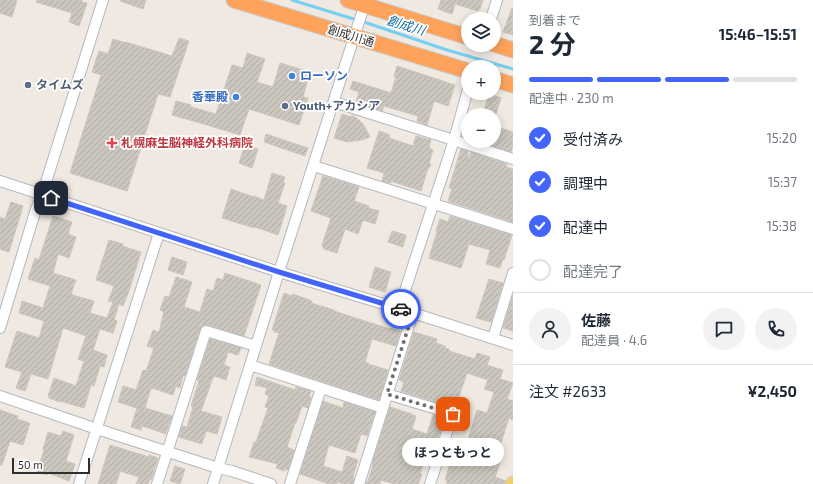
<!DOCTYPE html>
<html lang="ja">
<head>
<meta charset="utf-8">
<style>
	body { margin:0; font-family:"Exo 2","Noto Sans JP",sans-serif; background:#f2f2f3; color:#1f2937; height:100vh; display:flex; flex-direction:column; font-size:15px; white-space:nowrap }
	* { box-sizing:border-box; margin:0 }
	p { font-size:13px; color:#747a83 }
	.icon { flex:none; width:22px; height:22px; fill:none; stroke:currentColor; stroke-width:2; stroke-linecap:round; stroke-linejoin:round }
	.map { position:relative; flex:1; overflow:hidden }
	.sheet { display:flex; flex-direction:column; background:#fff; width:300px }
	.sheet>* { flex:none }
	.tools { position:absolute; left:461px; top:12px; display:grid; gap:8px }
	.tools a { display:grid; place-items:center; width:40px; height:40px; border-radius:50%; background:#fff; box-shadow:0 2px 10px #0003; font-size:20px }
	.scale { position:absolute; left:12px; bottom:10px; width:78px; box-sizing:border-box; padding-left:4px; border:2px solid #2e2e2e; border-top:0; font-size:11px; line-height:14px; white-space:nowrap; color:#2e2e2e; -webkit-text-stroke:3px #fff; paint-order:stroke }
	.pin { position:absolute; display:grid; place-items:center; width:34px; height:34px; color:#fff; margin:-17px; border-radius:8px; box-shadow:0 2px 6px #0006 }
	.courier { position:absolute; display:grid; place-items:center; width:40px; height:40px; margin:-20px; border:3px solid #4264fb; border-radius:50%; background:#fff; color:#222; box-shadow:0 1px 5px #0007 }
	.bubble { position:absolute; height:28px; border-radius:14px; background:#fff; box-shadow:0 2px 10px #0003; font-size:13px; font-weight:700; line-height:28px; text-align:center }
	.overview em { font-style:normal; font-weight:700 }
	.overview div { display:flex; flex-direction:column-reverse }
	.overview { display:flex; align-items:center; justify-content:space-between; height:68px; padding:0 16px }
	h1 { font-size:26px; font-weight:700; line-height:30px }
	.bar { display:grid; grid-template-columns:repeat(4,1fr); gap:6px 4px; align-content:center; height:48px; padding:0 16px }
	.bar i { height:5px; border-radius:3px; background:#e0e1e3 }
	.bar .current { background:#4264fb }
	.bar p { grid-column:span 4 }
	.line { display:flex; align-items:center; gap:10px; padding:0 16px; border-top:1px solid #e0e1e3 }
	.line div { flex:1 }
	.round { display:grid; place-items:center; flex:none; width:42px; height:42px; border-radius:21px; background:#f2f2f3 }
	ol { padding:0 16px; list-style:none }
	li { display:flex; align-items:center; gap:12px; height:44px }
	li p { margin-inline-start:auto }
	li .icon { padding:4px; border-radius:50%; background:#4264fb; color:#fff; stroke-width:4 }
	li:last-child { color:#747a83 }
	li i { width:22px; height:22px; border:2px solid #e0e1e3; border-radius:50% }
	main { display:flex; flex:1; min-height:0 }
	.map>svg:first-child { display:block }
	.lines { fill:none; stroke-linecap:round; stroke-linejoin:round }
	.stream { stroke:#75cff0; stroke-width:3 }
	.building { fill:url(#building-hatch); stroke:#cbc5ba }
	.minor-casing { stroke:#b4b7c1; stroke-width:12 }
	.major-casing { stroke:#c9c9c9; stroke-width:15 }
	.highway-casing { stroke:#c9c9c9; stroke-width:17 }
	.minor { stroke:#fff; stroke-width:10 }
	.major { stroke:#f2d163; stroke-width:13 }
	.highway { stroke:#ffa35c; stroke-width:15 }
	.done { stroke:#726f6d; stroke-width:4; stroke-dasharray:0 7.2 }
	.route { stroke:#4264fb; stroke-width:5 }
	.shop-dot { fill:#3f7fe0; stroke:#fff; stroke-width:1.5 }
	.service-dot { fill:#5c6f8a; stroke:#fff; stroke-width:1.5 }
	.health-dot { fill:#e0444e; stroke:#fff; stroke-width:1.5 }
	.labels { text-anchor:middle; stroke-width:3.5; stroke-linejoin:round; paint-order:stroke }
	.street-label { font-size:12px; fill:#2e2e2e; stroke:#fff }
	.shop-label { font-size:12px; font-weight:bold; fill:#366cbe; stroke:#fff; text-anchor:start }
	.service-label { font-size:12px; font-weight:bold; fill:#4e5e75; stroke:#fff; text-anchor:start }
	.health-label { font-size:12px; font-weight:bold; fill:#be3a42; stroke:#fff; text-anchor:start }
	.water-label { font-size:13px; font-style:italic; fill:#0d6fa3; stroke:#fff }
</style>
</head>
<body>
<main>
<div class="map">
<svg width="513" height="484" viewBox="0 0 513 484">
	<defs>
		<pattern id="building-hatch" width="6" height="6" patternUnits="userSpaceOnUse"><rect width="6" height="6" fill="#cbc7bf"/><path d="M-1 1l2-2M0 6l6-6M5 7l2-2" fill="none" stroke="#afaba4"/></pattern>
	</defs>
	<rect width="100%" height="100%" fill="#efe9e1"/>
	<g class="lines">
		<path class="stream" d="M292,0L370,24L447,50L513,69"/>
	</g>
	<path class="building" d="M0,0H17L12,17L0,13Z
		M37,0H82V2L87,3L79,26L69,22L72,13L36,2Z
		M120,0H146L143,9L120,1Z
		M441,0H483L480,9H479L478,11L455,4L452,14L438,9Z
		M512,8H513V35L503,32Z
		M179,38L189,41L176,79L170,97L158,94L127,191L70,173L101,75L92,72L99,51L108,54L113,39L126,43V42L172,56Z
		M247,53L265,59L257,82L273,87L280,63L310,72L303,97L308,98L299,125L249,109L240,135L207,125L172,115L176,101L191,105V107L216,114L232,65L243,68Z
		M397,66L455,85L448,106L434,101L427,125L417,121L418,116L384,106L382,111L356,102L359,92L350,89L353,81L391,93L396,77H394Z
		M489,94L501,98L495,117H494V115H488L483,114Z
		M342,114L351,117L352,115L360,121L363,124L370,137L361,140L347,142L334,138Z
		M494,126L513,132V146L511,152L478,141H494Z
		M379,131L390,135L389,138L413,146L416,136L431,140L429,148L433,150L429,163L431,164L427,171L421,191L391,181V183L382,181L384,173L367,168Z
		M266,134L308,148L305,156L264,142Z
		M245,145L258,149L252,168L239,163Z
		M461,149L468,151V160L471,152L507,164L506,167L513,169V222L448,201L452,189L449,188Z
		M272,173L285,177L283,183H285L278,203L287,206L278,235L255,227L254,228L222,218L231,189L254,197V196L264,200Z
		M323,176L359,187L354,201L369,206L368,208L379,211L375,224L363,220L358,234L345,229L337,253L324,249L322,245L331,218L311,211Z
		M11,202L23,206L9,252L0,249V217L5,219Z
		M53,216L72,222L68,234L76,237L69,258L58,254L53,273L76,280L71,294H73L72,295L94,301L90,313L107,318L113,302L108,301L114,286L96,280L109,240L123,244L122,246L141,252L129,291L123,306L119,304L114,320L117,321L113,333L100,329L93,350L107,355L104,367L100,366L94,386L91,385L84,408L60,401V402L49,398V396H48L54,378L76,386L84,361L78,359L86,336L63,328L48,379L31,374L25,391L16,388L22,372L5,367L17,331L39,338L44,321L19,313L22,301L43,308L50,286L28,279L35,258L39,260Z
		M450,216L512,235L504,260L503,259L500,268L486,264L490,250L469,244L461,268L429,258L437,232L436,231L440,219L448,222Z
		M392,231L406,235L403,247L388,242Z
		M172,257L187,262L183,275L168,270Z
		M375,267L391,272L385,292L369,287Z
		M225,273L261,285L244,336L208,325H205L202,326L200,329L185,376L183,375L180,388L176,386L173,395L152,388L150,391L145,408L172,416L166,433V434L142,426L141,430L131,427L137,408L118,402L123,386L136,390L143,370L146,371L154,348L147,346L153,330L159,332L164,312L160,310L165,296L169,297L176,277L192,282L184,307L200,312L207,289L213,291L217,278L223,280Z
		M489,279L503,283L491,322L476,318Z
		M284,293L292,296L293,294L312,301L311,303L334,310V311L390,329V328L400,331L396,346L372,339L365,362L369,363L368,364L388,370L379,400L269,364L279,333L274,332L275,330H272Z
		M513,295V331L503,328Z
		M414,332L437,339L436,343L445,346V348L449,349V351L475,359L477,353L490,357L487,365L503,370L500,379L513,383L507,399L513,401V420L509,418L495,461L500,463L495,477L506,481L505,484H447V481L445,480L452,457L446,455L451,442L466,447L477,410L487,413L494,392L484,389L488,380L467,373L455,408L401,391L404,382L399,380Z
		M210,339L241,348L238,355L228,352L224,365L230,367L226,380L214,376L212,380L201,411L222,417L217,434L206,431L202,444L179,437L182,426L187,427L193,407L191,406L199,381L197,380Z
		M257,377L295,390L296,387L311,391L309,396L311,397L308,408L302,406L296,423H295L287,447L294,450L288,470L285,469L284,471L276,468L278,464L249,457L254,442H256L268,408L265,407L269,396L265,394L267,388L255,385Z
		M323,401L343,408L344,402L375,412L367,436L361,434L355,453L329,445L323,466L342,472L347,456L358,460L353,476L354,477L353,484H344L337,482V484H329L300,474Z
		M390,407L412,414V415L416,416L412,429L427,434L433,415L444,418L431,461L425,459L420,474L422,475L418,484H394L381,480L380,484H366L367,481H368L373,464H372Z
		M0,410L18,416L17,419L30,423L23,445L10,441L2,465H0Z
		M63,431L74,435L66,461L75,464L69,481L48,473L47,475L37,472L44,450L43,449L48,432L61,436Z
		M110,445L149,457V455L158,458L151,480H149L148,484H136L139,477L120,471L116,484H98Z
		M175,466L185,469L180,484L170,481Z"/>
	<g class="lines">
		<g class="minor-casing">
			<path id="minor" d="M491,19L497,0
				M334,102L513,159
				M314,166L513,229
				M0,181L279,272L413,313L513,345
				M399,309L454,140L468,89
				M0,328L36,209L42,195L103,0
				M493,338L513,273
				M250,365L383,408
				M387,394L453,414L430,484
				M0,396L97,429L218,468L232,471L271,484
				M79,484L159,233
				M157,484L206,331L256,346
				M213,484L279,272L366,0
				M290,484L321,388
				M359,484L413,313"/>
		</g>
		<g class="major-casing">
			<path id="major" d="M513,484V483"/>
		</g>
		<g class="highway-casing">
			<path id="highway" d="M234,0L468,71
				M348,0L468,37
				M494,44L513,50
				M494,79L513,85"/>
		</g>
		<use href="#minor" class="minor"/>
		<use href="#major" class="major"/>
		<use href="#highway" class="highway"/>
	</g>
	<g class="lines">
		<path class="done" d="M401,309L413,313L387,394L453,414"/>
		<path class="route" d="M51,198L279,272L401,309"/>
	</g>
	<g class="shop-dot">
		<circle cx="292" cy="76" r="4"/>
		<circle cx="236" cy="97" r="4"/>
	</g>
	<g class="service-dot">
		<circle cx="28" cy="85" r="4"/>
		<circle cx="285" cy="106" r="4"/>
	</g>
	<path class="health-dot" d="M110 137h4v4h4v4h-4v4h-4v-4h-4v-4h4z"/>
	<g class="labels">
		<g class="street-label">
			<text transform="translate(351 36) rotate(17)" y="4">創成川通</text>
		</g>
		<g class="shop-label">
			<text x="300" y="80">ローソン</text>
			<text x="228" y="101" text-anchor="end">香華殿</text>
		</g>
		<g class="service-label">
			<text x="36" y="89">タイムズ</text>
			<text x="293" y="110">Youth+アカシア</text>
		</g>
		<g class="health-label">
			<text x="121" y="147">札幌麻生脳神経外科病院</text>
		</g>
		<g class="water-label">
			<text transform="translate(406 25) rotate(17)" y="5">創成川</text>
		</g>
	</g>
</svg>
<div class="tools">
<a><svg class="icon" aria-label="layers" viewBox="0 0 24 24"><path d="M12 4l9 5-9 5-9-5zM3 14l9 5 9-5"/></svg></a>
<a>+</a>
<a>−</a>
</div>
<div class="scale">50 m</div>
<div class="pin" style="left:453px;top:414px;background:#ea580c"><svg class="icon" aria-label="bag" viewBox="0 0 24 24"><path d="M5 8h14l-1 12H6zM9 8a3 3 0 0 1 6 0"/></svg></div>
<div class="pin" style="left:51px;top:198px;background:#1f2937"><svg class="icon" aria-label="home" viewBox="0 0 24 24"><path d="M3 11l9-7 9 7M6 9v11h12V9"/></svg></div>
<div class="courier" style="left:401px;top:309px"><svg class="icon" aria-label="car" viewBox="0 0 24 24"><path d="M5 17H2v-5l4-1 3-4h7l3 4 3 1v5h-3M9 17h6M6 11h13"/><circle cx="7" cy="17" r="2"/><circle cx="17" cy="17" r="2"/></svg></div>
<div class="bubble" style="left:402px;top:438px;width:102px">ほっともっと</div>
</div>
<section class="sheet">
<div class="overview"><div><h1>2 分</h1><p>到着まで</p></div><em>15:46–15:51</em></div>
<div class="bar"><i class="current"></i><i class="current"></i><i class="current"></i><i></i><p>配達中 · 230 m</p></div>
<ol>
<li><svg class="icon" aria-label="check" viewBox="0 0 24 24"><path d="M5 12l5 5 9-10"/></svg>受付済み<p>15:20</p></li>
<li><svg class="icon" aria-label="check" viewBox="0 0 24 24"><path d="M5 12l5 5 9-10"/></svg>調理中<p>15:37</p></li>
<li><svg class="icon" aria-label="check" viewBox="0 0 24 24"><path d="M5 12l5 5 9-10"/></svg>配達中<p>15:38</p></li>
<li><i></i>配達完了</li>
</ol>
<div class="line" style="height:72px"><a class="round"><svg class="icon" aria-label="person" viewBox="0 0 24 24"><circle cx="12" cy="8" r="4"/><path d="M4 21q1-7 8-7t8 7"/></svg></a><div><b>佐藤</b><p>配達員 · 4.6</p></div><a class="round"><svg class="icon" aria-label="chat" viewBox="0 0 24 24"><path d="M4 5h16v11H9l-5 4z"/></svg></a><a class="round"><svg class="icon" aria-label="phone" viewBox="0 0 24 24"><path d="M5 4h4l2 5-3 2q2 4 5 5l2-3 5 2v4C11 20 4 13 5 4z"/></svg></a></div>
<div class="line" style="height:52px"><div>注文 #2633</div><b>¥2,450</b></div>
</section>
</main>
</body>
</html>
